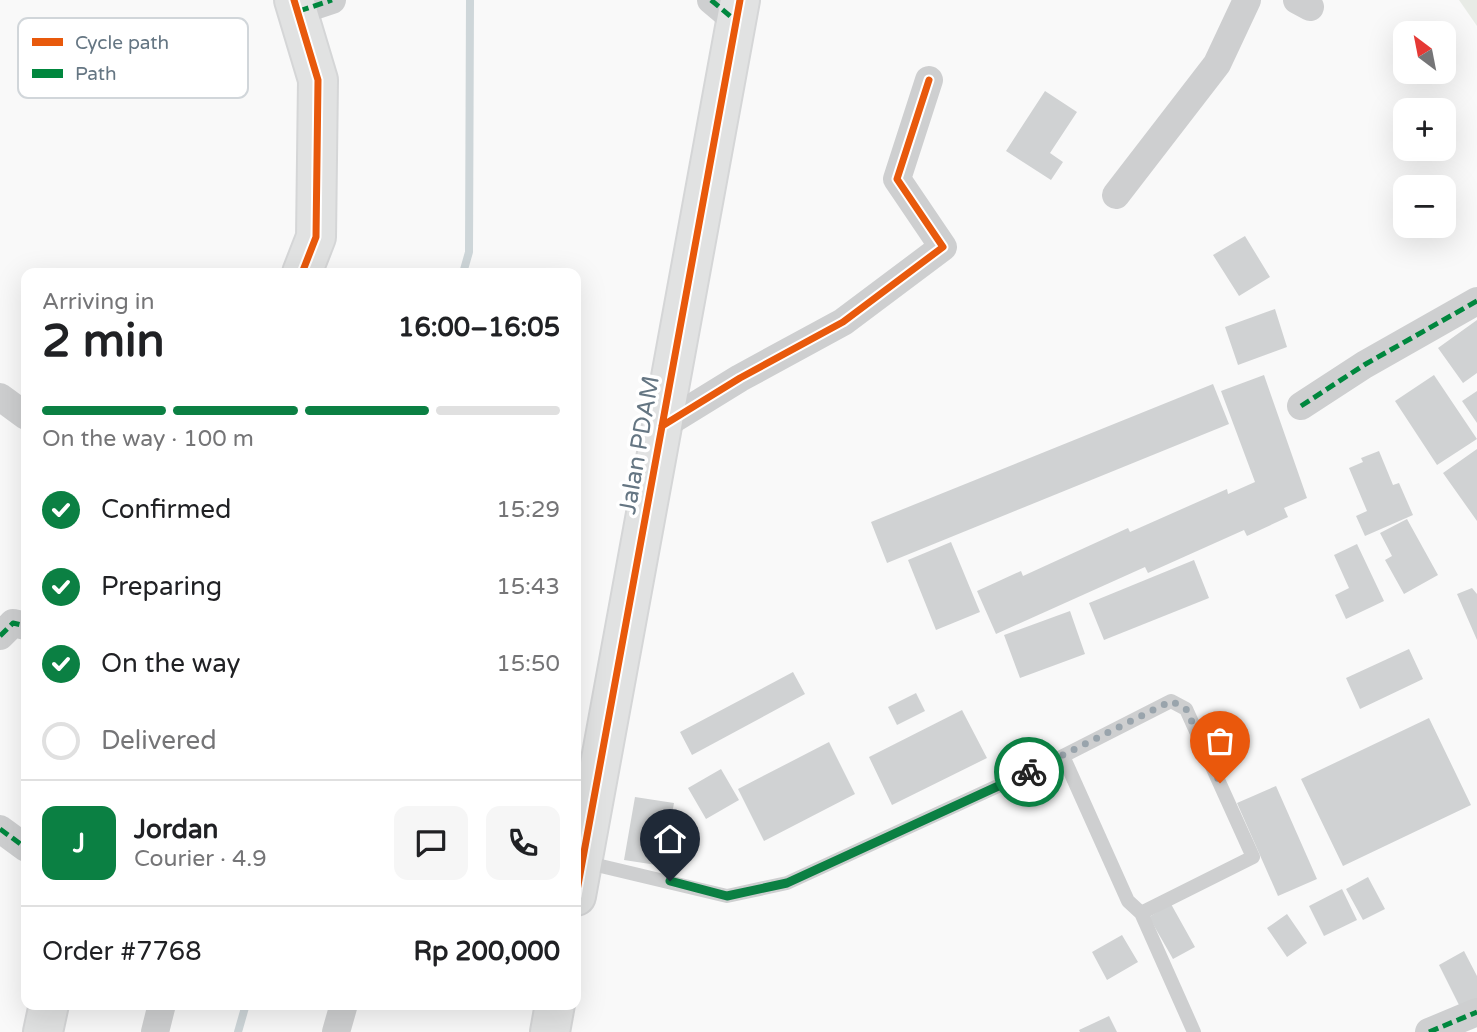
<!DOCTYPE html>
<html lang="en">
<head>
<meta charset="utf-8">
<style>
	body { margin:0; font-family:"Varela Round",sans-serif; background:#f6f6f6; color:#202124; height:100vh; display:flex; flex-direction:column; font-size:26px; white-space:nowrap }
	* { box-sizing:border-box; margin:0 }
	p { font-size:23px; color:#757577 }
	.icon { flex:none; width:38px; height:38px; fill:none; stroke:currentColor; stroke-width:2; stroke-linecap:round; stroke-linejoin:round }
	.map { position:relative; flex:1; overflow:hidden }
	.details { position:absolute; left:21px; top:268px; width:560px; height:742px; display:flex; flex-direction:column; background:#fff; border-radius:14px; box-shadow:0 7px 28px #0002 }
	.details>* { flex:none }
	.needle { width:46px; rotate:328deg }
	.controls { position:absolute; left:1393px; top:21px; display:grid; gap:14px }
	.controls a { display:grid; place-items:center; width:63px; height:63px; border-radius:14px; background:#fff; box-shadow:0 7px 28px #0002; font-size:35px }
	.pin { position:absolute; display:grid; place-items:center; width:60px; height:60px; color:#fff; margin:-72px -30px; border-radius:50% 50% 50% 0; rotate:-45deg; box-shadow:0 0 7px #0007 }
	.pin .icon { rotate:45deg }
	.courier { position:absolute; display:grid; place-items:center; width:70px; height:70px; margin:-35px; border:5px solid #0b8043; border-radius:50%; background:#fff; color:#222; box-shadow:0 2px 9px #0007 }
	.summary em { font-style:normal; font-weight:700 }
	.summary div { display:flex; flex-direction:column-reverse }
	.summary { display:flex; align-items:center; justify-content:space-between; height:119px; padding:0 21px }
	h1 { font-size:46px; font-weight:700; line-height:52px }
	.bar { display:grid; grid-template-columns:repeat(4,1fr); gap:10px 7px; align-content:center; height:84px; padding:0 21px }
	.bar i { height:9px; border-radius:5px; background:#e0e0e0 }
	.bar .current { background:#0b8043 }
	.bar p { grid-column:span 4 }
	.line { display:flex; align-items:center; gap:18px; padding:0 21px; border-top:2px solid #e0e0e0 }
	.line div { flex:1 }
	.round { display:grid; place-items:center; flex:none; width:74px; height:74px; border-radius:14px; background:#f6f6f6 }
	ol { padding:0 21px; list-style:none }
	li { display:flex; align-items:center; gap:21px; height:77px }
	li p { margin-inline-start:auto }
	li .icon { padding:7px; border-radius:50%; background:#0b8043; color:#fff; stroke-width:4 }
	li:last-child { color:#757577 }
	li i { width:38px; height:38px; border:4px solid #e0e0e0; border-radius:50% }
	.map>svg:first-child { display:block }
	.green { fill:#e8ebe6 }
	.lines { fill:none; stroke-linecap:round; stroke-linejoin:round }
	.stream { stroke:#ced6d9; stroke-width:8 }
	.building { fill:#d0d2d3 }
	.secondary-casing { stroke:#d5d6d7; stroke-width:42 }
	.lane { stroke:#cecfd0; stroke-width:14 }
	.street { stroke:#cecfd0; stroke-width:28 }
	.secondary { stroke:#e1e2e2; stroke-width:38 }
	.quiet { stroke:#00873e; stroke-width:5; stroke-dasharray:10 5; stroke-linecap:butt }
	.cycleway-casing { stroke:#fff; stroke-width:11 }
	.cycleway { stroke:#e8590c; stroke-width:7 }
	.done { stroke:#99a4ac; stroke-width:7; stroke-dasharray:0 12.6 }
	.route { stroke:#0b8043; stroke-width:9 }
	.labels { text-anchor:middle; stroke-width:7; stroke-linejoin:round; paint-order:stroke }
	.street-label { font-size:24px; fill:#657683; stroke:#fff }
	.key { fill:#fff; stroke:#d1d6da; stroke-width:2 }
	.key-label { font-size:19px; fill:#657683 }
</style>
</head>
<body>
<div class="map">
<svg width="1477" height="1032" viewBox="0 0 1477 1032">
	<rect width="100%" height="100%" fill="#f9f9f9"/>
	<path class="green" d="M1459,0H1477V26Z"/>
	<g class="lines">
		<path class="stream" d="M463,273L469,252L470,0
			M238,1032L246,1004"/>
	</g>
	<path class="building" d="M1045,91L1077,112L1050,153L1063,162L1051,180L1006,151Z
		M1245,236L1270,277L1239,296L1213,255Z
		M1275,309L1287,347L1238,365L1225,327Z
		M1477,320V373L1463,383L1438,348Z
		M1264,375L1307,498L1284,508L1288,517L1247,536L1244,530L1148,573L1145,567L996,634L977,591L1021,571L1023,576L1128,528L1130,532L1227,489L1228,494L1255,482L1221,391Z
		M1434,375L1477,439L1437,465L1395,401Z
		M1213,384L1229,424L887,563L871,522Z
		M1477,391V423L1462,401Z
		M1477,449V521L1443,473Z
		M1379,451L1393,485L1399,483L1413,515L1365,536L1356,516L1367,511L1349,468L1363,462L1361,458Z
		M1407,519L1438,575L1404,594L1385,560L1392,556L1380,533Z
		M951,542L980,612L936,630L908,560Z
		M1357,544L1384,601L1346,619L1335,595L1349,588L1334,555Z
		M1194,560L1209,598L1104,640L1089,603Z
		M1472,588L1477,594V640L1457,594Z
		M1070,611L1085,654L1020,678L1004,635Z
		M1409,649L1423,679L1360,709L1346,678Z
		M793,672L805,694L692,755L680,732Z
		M916,693L925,711L897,725L888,707Z
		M962,710L987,758L892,805L869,757Z
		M1429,718L1471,805L1343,866L1301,779Z
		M829,742L855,794L764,841L738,789Z
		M721,769L739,800L706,819L688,788Z
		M1276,786L1317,879L1278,896L1237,803Z
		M635,797L674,803L663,866L624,860Z
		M1368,877L1385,909L1363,920L1346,889Z
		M1342,889L1357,920L1324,936L1309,906Z
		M1171,904L1195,947L1173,959L1149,917Z
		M1287,914L1307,943L1287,957L1267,928Z
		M1122,935L1138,962L1107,980L1092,952Z
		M1464,951L1477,976V1008L1464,1015L1439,965Z
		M1109,1016L1117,1032H1080L1079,1030Z"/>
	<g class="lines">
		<g class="secondary-casing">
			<path id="secondary" d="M294,0L318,80L316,237L302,273
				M576,896L740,0
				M43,1032L49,1004
				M550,1032L555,1004"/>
		</g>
		<path class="lane" d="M1171,701L1186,709L1253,857L1141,913L1128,901L1063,756Z
			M584,862L727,896L787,883L1063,756
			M1141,913L1194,1032"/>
		<path class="street" d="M711,0L736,21
			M1297,0L1310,7
			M299,11L332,0
			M1116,195L1217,64L1247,0
			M0,397L26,416
			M1301,406L1364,365L1477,301
			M662,426L740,378L843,322L943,247L897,179L929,80
			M0,636L13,623L26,626
			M0,829L26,848
			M155,1032L162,1004
			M336,1032L344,1004
			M1429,1032L1477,1012"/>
		<use href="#secondary" class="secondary"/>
		<path class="quiet" d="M711,0L736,21
			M299,11L332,0
			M1301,406L1364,365L1477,301
			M0,636L13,623L26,626
			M0,829L26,848
			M1429,1032L1477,1012"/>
		<g class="cycleway-casing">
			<path id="cycleway" d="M294,0L318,80L316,237L302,273
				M662,426L740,378L843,322L943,247L897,179L929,80
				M576,896L740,0"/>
		</g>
		<use href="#cycleway" class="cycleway"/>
	</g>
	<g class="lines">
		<path class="done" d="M1029,772L1171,701L1186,709L1220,783"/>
		<path class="route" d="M670,881L727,896L787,883L1029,772"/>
	</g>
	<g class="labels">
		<g class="street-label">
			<text transform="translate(639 445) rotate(-80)" y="8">Jalan PDAM</text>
		</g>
	</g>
	<rect x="18" y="18" width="230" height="80" rx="10" class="key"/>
	<rect x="32" y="38" width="31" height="8" fill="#e8590c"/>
	<rect x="32" y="69" width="31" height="9" fill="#00873e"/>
	<g class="key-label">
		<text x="75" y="49">Cycle path</text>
		<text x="75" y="80">Path</text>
	</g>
</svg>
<div class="controls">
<a><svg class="needle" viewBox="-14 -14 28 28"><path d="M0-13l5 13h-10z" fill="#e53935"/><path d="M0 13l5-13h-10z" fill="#757577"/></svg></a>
<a>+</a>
<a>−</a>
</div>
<div class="pin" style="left:1220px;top:783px;background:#ea580c"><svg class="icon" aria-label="bag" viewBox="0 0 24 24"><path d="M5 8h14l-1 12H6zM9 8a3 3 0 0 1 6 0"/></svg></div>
<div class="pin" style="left:670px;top:881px;background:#1f2937"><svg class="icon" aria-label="home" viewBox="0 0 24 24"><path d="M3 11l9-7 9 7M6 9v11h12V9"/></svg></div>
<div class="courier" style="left:1029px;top:772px"><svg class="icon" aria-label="bike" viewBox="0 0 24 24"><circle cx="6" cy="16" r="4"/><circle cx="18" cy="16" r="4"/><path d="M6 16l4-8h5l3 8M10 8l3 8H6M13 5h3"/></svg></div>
<section class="details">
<div class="summary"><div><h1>2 min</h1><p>Arriving in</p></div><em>16:00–16:05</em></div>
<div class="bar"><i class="current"></i><i class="current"></i><i class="current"></i><i></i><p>On the way · 100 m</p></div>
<ol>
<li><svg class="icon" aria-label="check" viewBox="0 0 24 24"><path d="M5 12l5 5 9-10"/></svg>Confirmed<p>15:29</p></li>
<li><svg class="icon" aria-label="check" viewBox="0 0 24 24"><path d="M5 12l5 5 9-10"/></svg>Preparing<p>15:43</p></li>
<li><svg class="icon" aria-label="check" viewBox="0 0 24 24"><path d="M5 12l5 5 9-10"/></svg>On the way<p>15:50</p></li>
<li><i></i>Delivered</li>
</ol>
<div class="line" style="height:126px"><b class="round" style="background:#0b8043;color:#fff">J</b><div><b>Jordan</b><p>Courier · 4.9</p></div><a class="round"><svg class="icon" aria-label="chat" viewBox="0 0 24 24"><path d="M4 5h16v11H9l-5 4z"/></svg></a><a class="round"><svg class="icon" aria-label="phone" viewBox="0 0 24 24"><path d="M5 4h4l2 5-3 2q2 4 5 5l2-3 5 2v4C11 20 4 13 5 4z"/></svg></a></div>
<div class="line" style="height:91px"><div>Order #7768</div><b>Rp 200,000</b></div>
</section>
</div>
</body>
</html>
